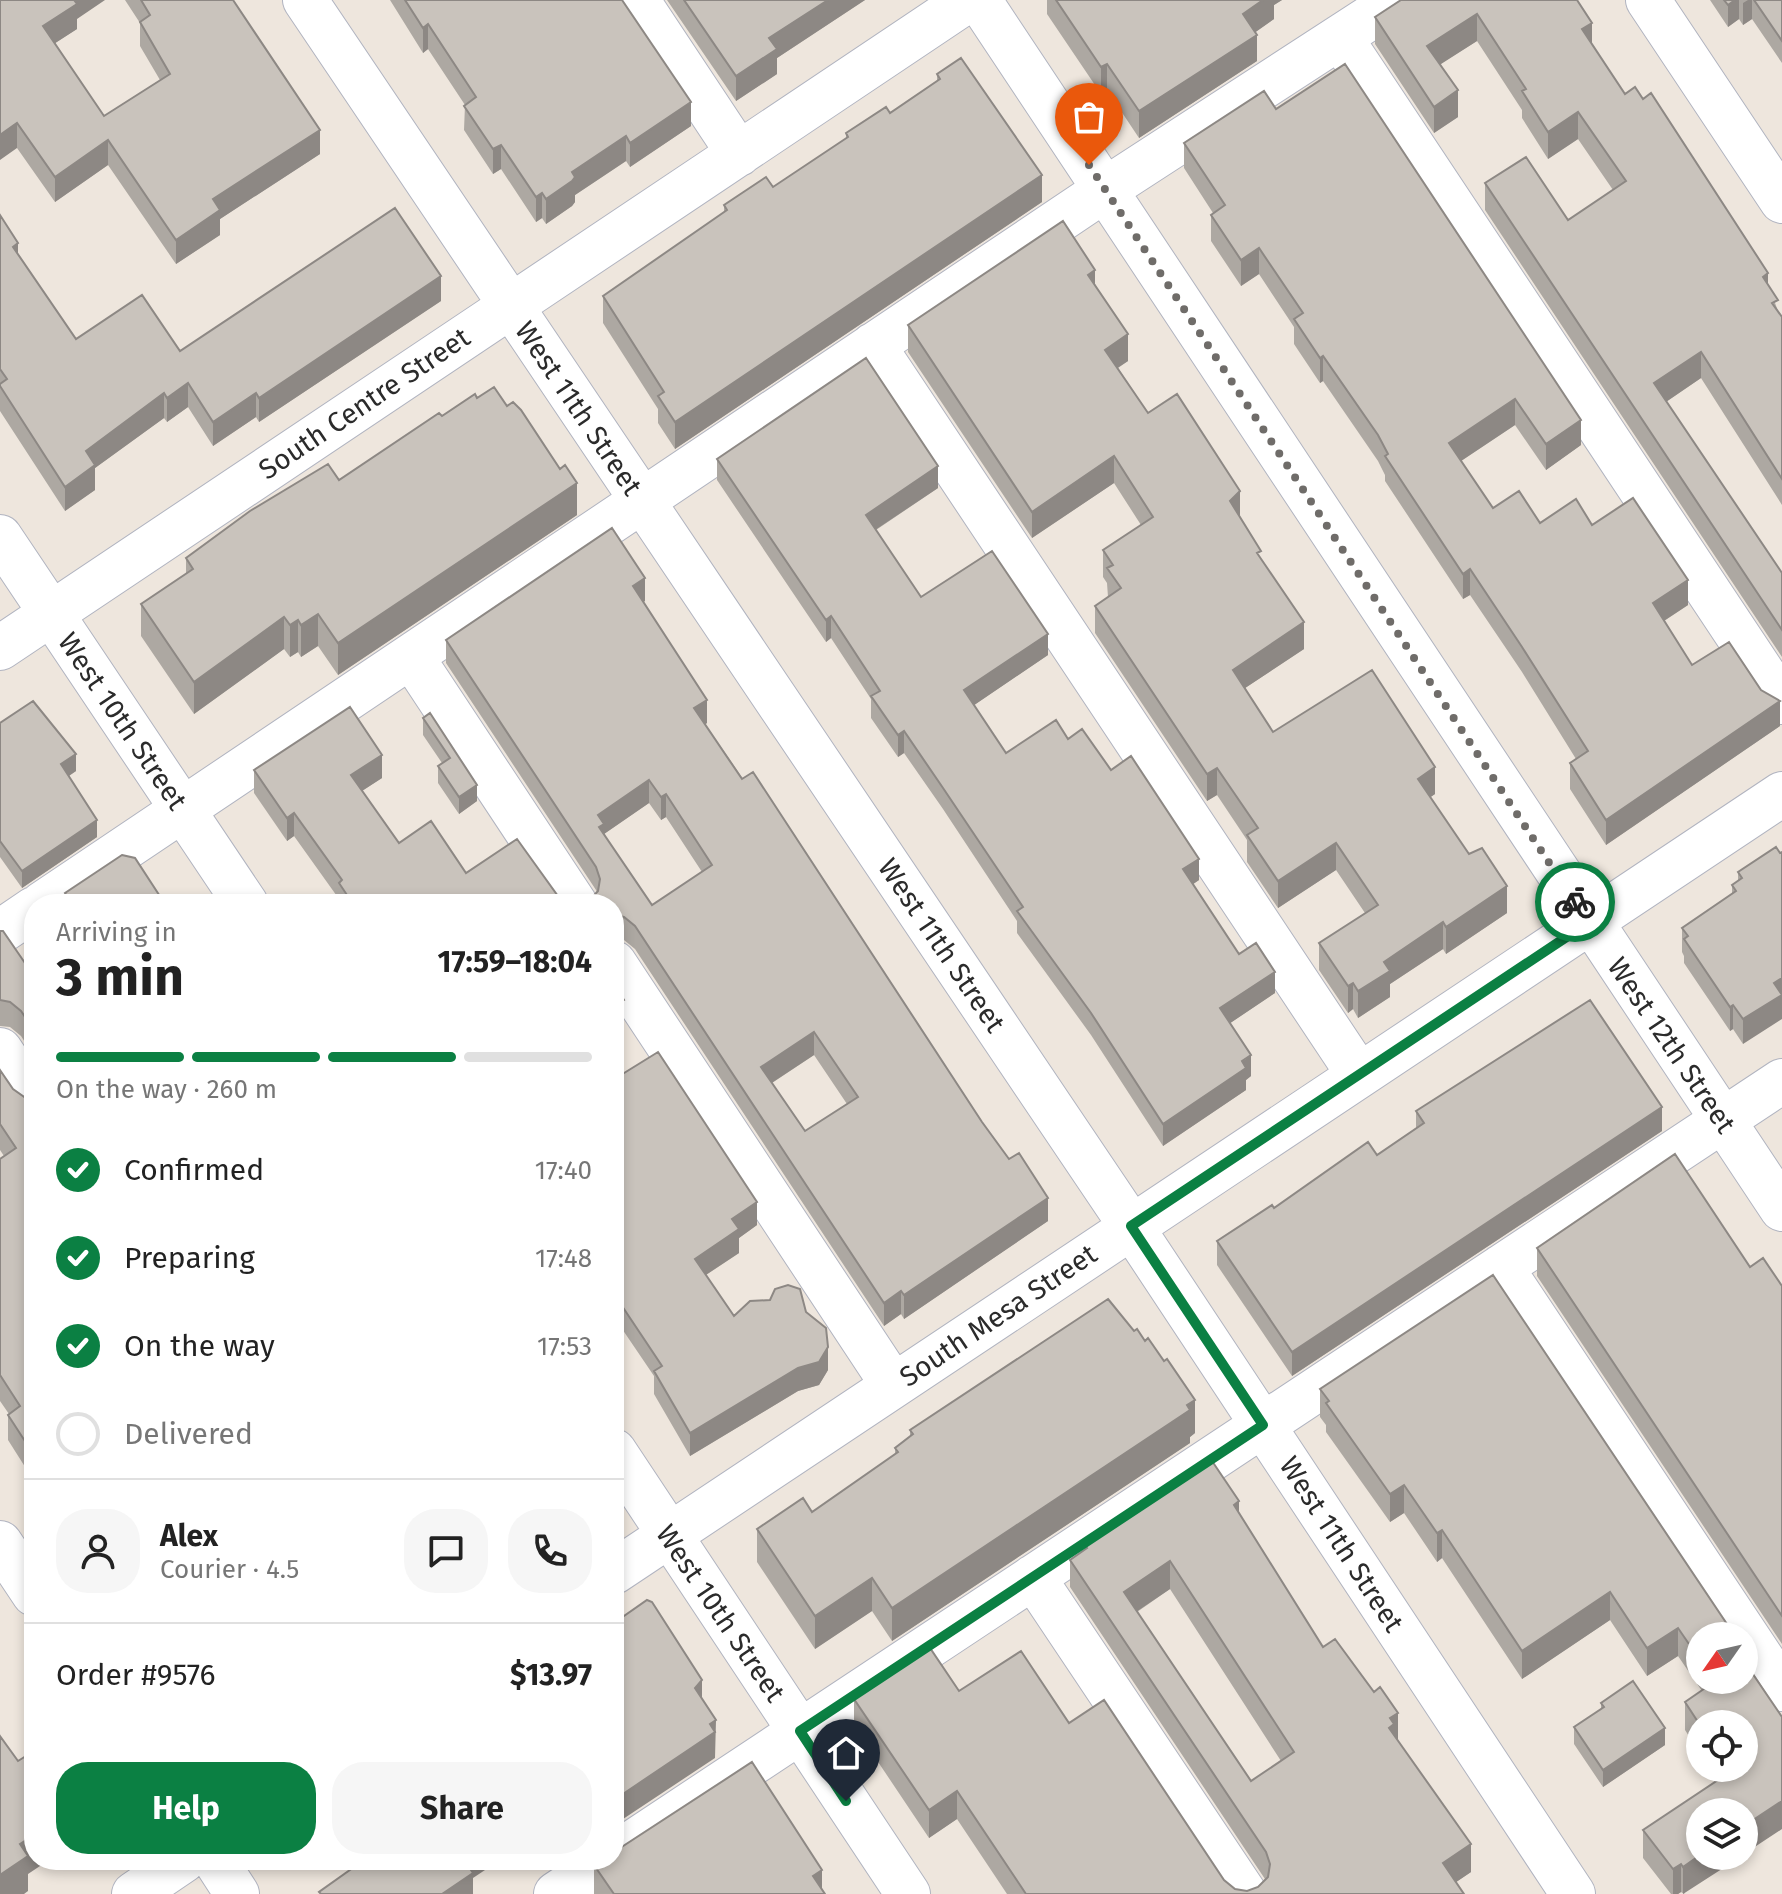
<!DOCTYPE html>
<html lang="en">
<head>
<meta charset="utf-8">
<style>
	body { margin:0; font-family:"Fira Sans",sans-serif; background:#f6f6f6; color:#222; height:100vh; display:flex; flex-direction:column; font-size:30px; white-space:nowrap }
	* { box-sizing:border-box; margin:0 }
	p { font-size:26px; color:#767676 }
	.icon { flex:none; width:44px; height:44px; fill:none; stroke:currentColor; stroke-width:2; stroke-linecap:round; stroke-linejoin:round }
	.map { position:relative; flex:1; overflow:hidden }
	.drawer { position:absolute; left:24px; top:894px; width:600px; height:976px; display:flex; flex-direction:column; background:#fff; border-radius:32px; box-shadow:0 4px 12px #0003 }
	.drawer>* { flex:none }
	.needle { width:52px; rotate:236deg }
	.tools { position:absolute; left:1686px; top:1622px; display:grid; gap:16px }
	.tools a { display:grid; place-items:center; width:72px; height:72px; border-radius:50%; background:#fff; box-shadow:0 4px 12px #0003; font-size:40px }
	.pin { position:absolute; display:grid; place-items:center; width:68px; height:68px; color:#fff; margin:-82px -34px; border-radius:50% 50% 50% 0; rotate:-45deg; box-shadow:0 0 8px #0007 }
	.pin .icon { rotate:45deg }
	.courier { position:absolute; display:grid; place-items:center; width:80px; height:80px; margin:-40px; border:6px solid #0b8043; border-radius:50%; background:#fff; color:#222; box-shadow:0 2px 10px #0007 }
	.overview em { font-style:normal; font-weight:700 }
	.overview div { display:flex; flex-direction:column-reverse }
	.overview { display:flex; align-items:center; justify-content:space-between; height:136px; padding:0 32px }
	h1 { font-size:52px; font-weight:700; line-height:60px }
	.bar { display:grid; grid-template-columns:repeat(4,1fr); gap:12px 8px; align-content:center; height:96px; padding:0 32px }
	.bar i { height:10px; border-radius:6px; background:#e0e0e0 }
	.bar .current { background:#0b8043 }
	.bar p { grid-column:span 4 }
	.line { display:flex; align-items:center; gap:20px; padding:0 32px; border-top:2px solid #e0e0e0 }
	.line div { flex:1 }
	.round { display:grid; place-items:center; flex:none; width:84px; height:84px; border-radius:32px; background:#f6f6f6 }
	ol { padding:0 32px; list-style:none }
	li { display:flex; align-items:center; gap:24px; height:88px }
	li p { margin-inline-start:auto }
	li .icon { padding:8px; border-radius:50%; background:#0b8043; color:#fff; stroke-width:4 }
	li:last-child { color:#767676 }
	li i { width:44px; height:44px; border:4px solid #e0e0e0; border-radius:50% }
	.primary-button { display:flex; gap:16px; margin-top:auto; padding:16px 32px }
	.primary-button a { flex:1; height:92px; border-radius:32px; background:#0b8043; color:#fff; font-size:32px; font-weight:700; line-height:92px; text-align:center }
	.primary-button a+a { background:#f6f6f6; color:#222 }
	.map>svg:first-child { display:block }
	.lines { fill:none; stroke-linecap:round; stroke-linejoin:round }
	.minor-casing { stroke:#b1b4c0; stroke-width:46 }
	.minor { stroke:#fff; stroke-width:44 }
	.wall { fill:#ada8a2; fill-rule:evenodd }
	.shaded-wall { fill:#8d8884 }
	.building { fill:#c9c3bc; stroke:#8d8884; stroke-width:2; fill-rule:evenodd }
	.done { stroke:#6f6c69; stroke-width:8; stroke-dasharray:0 14.4 }
	.route { stroke:#0b8043; stroke-width:10 }
	.labels { text-anchor:middle; stroke-width:8; stroke-linejoin:round; paint-order:stroke }
	.street-label { font-size:28px; fill:#2b2b2b; stroke:#fff }
</style>
</head>
<body>
<div class="map">
<svg width="1782" height="1894" viewBox="0 0 1782 1894">
	<rect width="100%" height="100%" fill="#eee6dd"/>
	<g class="lines">
		<g class="minor-casing">
			<path id="minor" d="M305,0L1131,1226L1573,1894
				M637,0L739,154
				M979,0L1782,1209
				M1648,0L1782,201
				M1340,37L1782,702
				M873,345L1359,1075
				M0,537L246,904
				M0,648L968,0
				M411,656L575,904
				M42,904L1106,189L1397,0
				M0,932L34,909
				M614,963L893,1385
				M0,1050L34,1101
				M1501,1267L1782,1689
				M614,1451L908,1894
				M0,1543L34,1594
				M614,1572L1782,794
				M1033,1577L1245,1894
				M614,1855L1782,1081
				M215,1860L237,1894
				M134,1894L184,1860
				M556,1894L607,1860"/>
		</g>
		<use href="#minor" class="minor"/>
	</g>
	<path class="wall" d="M0,0L77,19V29L55,43L104,116L160,80L140,46V23L125,0H233L320,154L220,219V235L176,264L108,165L55,202L17,148Z
		M390,0H622L691,126L630,167L626,161L575,195V202L572,206L546,224L542,218L536,222L501,169L493,174L464,130L465,105L428,49L423,53Z
		M667,0H865L777,58V74L736,101Z
		M1047,0H1282L1274,5V19L1255,32L1257,61L1139,138L1107,90L1101,94L1047,14Z
		M1577,0L1592,44L1625,94L1768,284L1778,311L1782,317V505L1701,378L1666,402L1782,573V657L1485,210V183L1568,220L1613,190L1578,139L1548,159L1522,118V110L1477,41L1440,64L1458,117L1434,133L1375,44V17Z
		M1710,0H1782V63L1752,19L1743,25L1739,19L1728,27Z
		M937,74L1042,202L675,449L658,423V409L603,323V296L724,213V205L773,187L846,139V133L890,113L937,81Z
		M1276,109L1581,445L1546,470L1515,425L1461,461L1493,508L1540,523L1592,525L1688,605L1664,621L1692,665L1780,726L1606,845L1570,789V763L1576,759L1522,672L1470,595L1463,599L1385,481V475L1378,461L1323,381L1320,383L1294,344V327L1259,274L1241,286L1211,241V215L1213,213L1184,168V143Z
		M0,215L18,255L76,339L180,351L441,301L259,422L256,417L213,446L188,407L167,422L164,418L95,468V490L65,511L0,411Z
		M1095,284L1128,361L1118,368L1148,413L1240,518L1304,649L1245,688L1273,732L1435,794L1430,797L1507,913L1446,954L1443,949L1390,984V997L1358,1018L1353,1009L1348,1013L1319,970V943L1365,913L1336,870L1278,908L1247,862V840L1217,795L1207,801L1095,633V606L1108,597L1107,583L1103,577V550L1141,525L1114,483L1032,538L908,352V325Z
		M442,416L577,515L338,675L318,646L301,657L298,652L290,657L284,649L194,714L141,636V604L186,574V558L339,480Z
		M717,459L938,488L876,530L921,597L1048,655L974,705L1006,753L1068,739L1111,770L1199,880L1193,884L1239,954L1275,993L1230,1023L1251,1076L1246,1080V1090L1163,1146L1091,1035L1017,933V921L943,809L904,753L898,757L871,718V699L831,638L826,642L717,480Z
		M645,601L643,602L707,723L705,724L982,1122L1048,1221L904,1319L901,1314L884,1326L635,949L624,940L614,938V904L588,902L597,892L596,890L446,663V640ZM649,803L661,820L666,817L702,872L652,905L604,834ZM814,1055L847,1104L805,1131L772,1083Z
		M423,718L477,785V801L459,814L438,783V766L442,763L423,735Z
		M0,723L76,771L69,776L97,837L22,888L0,857Z
		M254,770L382,778L362,791L399,843L466,873L568,904H339V899L294,836L287,841L254,793Z
		M1776,847L1743,1044L1733,1029L1730,1031L1684,963V956L1682,952V928L1732,894V885L1738,881V872Z
		M65,893L165,904H65Z
		M0,931L27,966L34,962V1056L21,1036L10,1027L0,1026Z
		M0,1070L13,1089L34,1109V1481L8,1440V1415L9,1414L0,1401V1159L4,1156L0,1150Z
		M614,1076L757,1225L739,1238V1253L706,1275L734,1316L806,1312L828,1370L819,1385L798,1391L690,1456L654,1394V1376L614,1317Z
		M1416,1111L1662,1131L1292,1376L1217,1265V1241L1274,1208L1377,1155L1416,1128Z
		M1537,1248L1750,1267L1782,1286V1644L1537,1276Z
		M1320,1389L1700,1636V1680H1744L1750,1668L1782,1717L1684,1894L1681,1892L1678,1894H1671L1643,1858V1830L1718,1780L1710,1768H1744L1700,1724V1753L1685,1730V1702L1702,1691L1678,1656L1647,1676L1610,1620L1522,1679L1442,1558L1437,1562L1404,1513L1390,1522L1326,1432V1425L1320,1417Z
		M910,1430L1195,1433L1190,1437V1443L892,1641L872,1611L815,1649L757,1562V1529L812,1512L895,1455V1448L910,1436Z
		M1239,1513L1323,1647L1398,1741L1471,1872L1456,1882L1464,1894H1007L957,1819L929,1838L854,1726V1699L959,1691L1069,1723L1224,1880L1235,1889L1247,1891L1258,1887L1265,1879L1070,1587V1560L1085,1550V1545ZM1170,1589L1281,1761L1251,1781L1137,1612Z
		M1601,1703L1665,1745L1603,1787L1574,1744V1727L1601,1710Z
		M594,1865L822,1889L825,1894H594Z"/>
	<path class="shaded-wall" d="M72,0H105L77,19V29L43,51V26Z
		M828,0H865L777,58V74L736,101V76L769,38Z
		M1263,0H1282L1274,5V19L1243,41V14Z
		M1735,0H1739V19L1728,27V5Z
		M1748,0H1752V19L1743,25V3Z
		M1477,14V41L1427,73V46Z
		M1592,23V49L1582,29Z
		M428,24V49L423,53V28Z
		M1257,35V61L1139,138V111Z
		M1107,64V90L1101,94V67Z
		M1458,90V117L1434,133V107Z
		M691,102V126L630,167V143Z
		M1578,112V139L1548,159V132Z
		M17,123V148L0,160V135Z
		M320,130V154L220,219V235L176,264V240L213,199Z
		M626,136V161L575,195V202L572,206L546,224V199L572,172Z
		M108,140V165L55,202V177Z
		M501,145V169L493,174V149Z
		M1042,175V202L675,449V422Z
		M542,193V218L536,222V197Z
		M18,243V267L13,247Z
		M1259,248V274L1241,286V260Z
		M1095,270V297L1088,275Z
		M1768,273V300L1763,277Z
		M441,276V301L259,422V398Z
		M1128,334V361L1105,376V350Z
		M1701,352V378L1654,410V383Z
		M1323,356V381L1320,383V358Z
		M188,383V407L167,422V398Z
		M164,393V418L95,468V490L65,511V487L86,451Z
		M256,393V417L213,446V422Z
		M1515,399V425L1449,469V443Z
		M1581,420V445L1546,470V444Z
		M1114,456V483L1032,538V512Z
		M938,466V488L866,536V515Z
		M577,483V515L338,675V643Z
		M1240,491V518L1230,501Z
		M1470,569V595L1463,599V574Z
		M645,578V601L633,609V586Z
		M1688,580V605L1653,628V603Z
		M318,614V646L301,657V625Z
		M831,616V638L826,642V620Z
		M284,617V649L194,714V682Z
		M298,620V652L290,657V625Z
		M1304,622V649L1233,696V670Z
		M1048,634V655L964,712V690Z
		M707,700V723L694,732V708Z
		M1780,701V726L1606,845V820Z
		M904,731V753L898,757V735Z
		M76,754V771L61,781V764Z
		M382,755V778L351,798V775Z
		M1435,767V794L1418,806V779Z
		M1217,768V795L1207,801V774Z
		M649,780V803L604,834L599,850L598,815Z
		M477,785V801L459,814V797Z
		M666,794V817L661,820V797Z
		M294,813V836L287,841V818Z
		M97,820V837L22,888V871Z
		M1336,843V870L1278,908V881Z
		M1199,859V880L1183,891V869Z
		M1507,886V913L1446,954V927Z
		M1443,922V949L1390,984V997L1358,1018V991L1384,962Z
		M1275,972V993L1220,1030V1008Z
		M1782,978V1019L1743,1044V1019L1774,983Z
		M1353,983V1009L1348,1013V986Z
		M624,1000V1023L614,1030V1006Z
		M1733,1005V1029L1730,1031V1007Z
		M814,1032V1055L761,1090V1067Z
		M1251,1055V1076L1246,1080V1090L1163,1146V1124Z
		M1662,1107V1131L1292,1376V1352Z
		M1048,1198V1221L904,1319V1295Z
		M757,1202V1225L739,1238V1253L695,1282V1259L732,1219Z
		M901,1291V1314L884,1326V1303Z
		M828,1347V1370L819,1385L798,1391L690,1456V1433Z
		M1195,1400V1433L1190,1437V1443L892,1641V1608Z
		M1404,1485V1513L1390,1522V1494Z
		M1239,1501V1529L1234,1505Z
		M1442,1530V1558L1437,1562V1533Z
		M1170,1561V1589L1124,1620V1592Z
		M872,1578V1611L815,1649V1616Z
		M1610,1592V1620L1522,1679V1651Z
		M1678,1628V1656L1647,1676V1648Z
		M1750,1657V1685L1744,1661Z
		M702,1680V1705L695,1688Z
		M1398,1713V1741L1389,1728L1390,1718Z
		M716,1720L715,1758L614,1825V1800Z
		M1665,1728V1745L1603,1787V1770Z
		M957,1791V1819L929,1838V1810Z
		M1782,1801V1829L1744,1854V1826Z
		M34,1835V1860H49L28,1874V1891L24,1894H0V1875L20,1844Z
		M1471,1844V1872L1443,1891V1863Z
		M1700,1855L1742,1856L1683,1894V1867Z
		M464,1860H500L473,1878V1894H442Z
		M554,1860H562L554,1865Z
		M1681,1864V1892L1678,1894H1673V1869Z
		M822,1870V1894L813,1876Z"/>
	<path class="building" d="M0,0H74L77,4L43,26L104,116L170,74L140,22L150,15L141,0H233L320,130L213,199L220,210L176,240L108,140L55,177L17,123L0,135Z
		M405,0H622L691,102L630,143L626,136L572,172L575,177L572,181L546,199L542,193L536,197L501,145L493,149L464,106L476,97L428,24L423,28Z
		M684,0H828L769,38L777,49L736,76Z
		M1056,0H1263L1243,14L1257,35L1139,111L1107,64L1101,67Z
		M1401,0H1577L1592,23L1582,29L1625,94L1635,87L1643,99L1651,93L1768,273L1763,277L1778,300L1772,303L1782,317V479L1701,352L1654,383L1782,573V630L1485,183L1526,157L1568,220L1626,181L1578,112L1548,132L1522,91L1526,89L1477,14L1427,46L1458,90L1434,107L1375,17Z
		M1724,0H1735L1728,5Z
		M1754,0H1782V41Z
		M961,58L1042,175L675,422L658,396L664,392L603,296L727,210L724,205L766,177L773,187L848,137L846,133L886,107L890,113L940,79L937,74Z
		M1345,64L1581,420L1546,444L1515,399L1449,443L1493,508L1519,491L1540,523L1576,499L1592,525L1633,498L1688,580L1653,603L1692,665L1729,642L1761,690L1780,701L1606,820L1570,763L1588,751L1522,647L1470,569L1463,574L1385,456L1388,454L1378,435L1323,356L1320,358L1294,319L1303,313L1259,248L1241,260L1211,215L1225,205L1184,143L1264,91L1276,109Z
		M395,208L441,276L259,398L256,393L213,422L188,383L167,398L164,393L86,451L95,465L65,487L0,386V384L7,379L0,369V215L18,243L13,247L76,339L142,295L180,351Z
		M1063,221L1095,270L1088,275L1128,334L1105,350L1148,413L1177,394L1240,491L1230,501L1261,551L1257,553L1304,622L1233,670L1273,732L1372,670L1435,767L1418,779L1469,854L1482,848L1507,886L1446,927L1443,922L1384,962L1390,971L1358,991L1353,983L1348,986L1319,943L1378,905L1336,843L1278,881L1247,835L1258,828L1217,768L1207,774L1095,606L1121,588L1107,568L1113,565L1103,550L1153,517L1114,456L1032,512L908,325Z
		M866,358L938,466L866,515L921,597L992,551L1048,634L964,690L1006,753L1056,720L1068,739L1082,729L1111,770L1131,756L1199,859L1183,869L1239,954L1256,943L1275,972L1220,1008L1251,1055L1242,1061L1246,1068L1163,1124L1091,1013L1017,911L1023,907L943,788L904,731L898,735L871,696L880,691L831,616L826,620L717,459Z
		M494,387L507,406L513,402L521,410L560,469L565,465L577,483L338,643L318,614L301,625L298,620L290,625L284,617L194,682L141,604L193,569L186,558L250,511L328,464L339,480L439,413L442,416L475,394L477,398Z
		M612,528L645,578L633,586L707,700L694,708L742,779L753,772L982,1122L1009,1159L1019,1153L1048,1198L904,1295L901,1291L884,1303L635,926L624,917L614,915V904H582L588,902L598,891L600,879L596,867L446,640ZM649,780L661,797L666,794L712,865L652,905L599,827L604,824L598,815ZM814,1032L858,1097L805,1131L761,1067Z
		M33,701L76,754L61,764L97,820L22,871L0,841V723Z
		M350,707L382,755L351,775L399,843L431,821L466,873L517,839L563,903L568,904H353L339,883L342,880L294,813L287,818L254,770Z
		M430,713L477,785L459,797L438,766L450,758L423,718Z
		M1776,847L1780,853L1782,852V978L1774,983L1782,995L1743,1019L1733,1005L1730,1007L1684,939L1688,936L1682,928L1736,891L1732,885L1742,878L1738,872Z
		M122,855L135,858L165,904H72L65,893Z
		M0,931H3L27,966L34,962V1030L21,1011L10,1002L0,1000Z
		M614,984L624,1000L614,1006Z
		M1590,1000L1662,1107L1292,1352L1217,1241L1272,1205L1274,1208L1368,1142L1377,1155L1424,1123L1416,1111Z
		M658,1052L757,1202L732,1219L739,1229L695,1259L734,1316L750,1301L770,1300L775,1289L788,1285L800,1289L806,1312L826,1328L828,1347L819,1362L798,1368L690,1433L654,1371L662,1366L614,1294V1076L616,1078Z
		M0,1070L13,1089L27,1099L34,1109V1455L8,1415L20,1406L0,1375V1159L16,1148L0,1124Z
		M1675,1154L1750,1267L1763,1258L1782,1286V1616L1537,1248Z
		M1493,1275L1735,1636H1700V1660L1678,1628L1647,1648L1610,1592L1522,1651L1442,1530L1437,1533L1404,1485L1390,1494L1326,1403L1329,1401L1320,1389Z
		M1108,1299L1134,1331L1137,1329L1145,1341L1148,1338L1164,1361L1167,1359L1195,1400L1187,1405L1190,1410L892,1608L872,1578L815,1616L757,1529L803,1498L812,1512L898,1452L895,1448L913,1434L910,1430Z
		M1212,1461L1239,1501L1234,1505L1323,1647L1335,1639L1374,1692L1380,1687L1398,1713L1390,1718L1394,1724L1389,1728L1471,1844L1443,1863L1464,1894H1026L957,1791L929,1810L854,1699L930,1648L959,1691L1021,1651L1069,1723L1104,1700L1224,1880L1235,1889L1247,1891L1258,1887L1268,1877L1270,1864L1266,1852L1070,1560L1087,1548L1085,1545ZM1170,1561L1294,1752L1251,1781L1124,1592Z
		M647,1600L652,1602L702,1680L695,1688L716,1720L710,1724L715,1732L614,1800V1623Z
		M1744,1649L1750,1657L1744,1661L1782,1717V1801L1744,1826V1812H1700V1855L1683,1867L1681,1864L1673,1869L1643,1830L1730,1772L1728,1768H1744V1724L1700,1725L1685,1702L1714,1682L1713,1680H1744Z
		M1633,1681L1665,1728L1603,1770L1574,1727L1604,1707L1601,1703Z
		M0,1736L18,1761L34,1751V1835L20,1844L28,1856L0,1875Z
		M752,1762L822,1870L813,1876L825,1894H614L594,1865L602,1860H614V1852Z
		M364,1860H464L473,1873L442,1894H321L319,1892Z"/>
	<g class="lines">
		<path class="done" d="M1089,165L1575,902"/>
		<path class="route" d="M846,1801L800,1731L1263,1425L1131,1226L1589,922L1575,902"/>
	</g>
	<g class="labels">
		<g class="street-label">
			<text transform="translate(364 403) rotate(-34)" y="10">South Centre Street</text>
			<text transform="translate(579 408) rotate(56)" y="10">West 11th Street</text>
			<text transform="translate(123 721) rotate(56)" y="10">West 10th Street</text>
			<text transform="translate(942 945) rotate(56)" y="10">West 11th Street</text>
			<text transform="translate(1672 1045) rotate(56)" y="10">West 12th Street</text>
			<text transform="translate(998 1315) rotate(-34)" y="10">South Mesa Street</text>
			<text transform="translate(1342 1544) rotate(57)" y="10">West 11th Street</text>
			<text transform="translate(721 1613) rotate(56)" y="10">West 10th Street</text>
		</g>
	</g>
</svg>
<div class="tools">
<a><svg class="needle" viewBox="-14 -14 28 28"><path d="M0-13l5 13h-10z" fill="#e53935"/><path d="M0 13l5-13h-10z" fill="#767676"/></svg></a>
<a><svg class="icon" aria-label="locate" viewBox="0 0 24 24"><circle cx="12" cy="12" r="6"/><path d="M12 2v4M12 18v4M2 12h4M18 12h4"/></svg></a>
<a><svg class="icon" aria-label="layers" viewBox="0 0 24 24"><path d="M12 4l9 5-9 5-9-5zM3 14l9 5 9-5"/></svg></a>
</div>
<div class="pin" style="left:1089px;top:165px;background:#ea580c"><svg class="icon" aria-label="bag" viewBox="0 0 24 24"><path d="M5 8h14l-1 12H6zM9 8a3 3 0 0 1 6 0"/></svg></div>
<div class="pin" style="left:846px;top:1801px;background:#1f2937"><svg class="icon" aria-label="home" viewBox="0 0 24 24"><path d="M3 11l9-7 9 7M6 9v11h12V9"/></svg></div>
<div class="courier" style="left:1575px;top:902px"><svg class="icon" aria-label="bike" viewBox="0 0 24 24"><circle cx="6" cy="16" r="4"/><circle cx="18" cy="16" r="4"/><path d="M6 16l4-8h5l3 8M10 8l3 8H6M13 5h3"/></svg></div>
<section class="drawer">
<div class="overview"><div><h1>3 min</h1><p>Arriving in</p></div><em>17:59–18:04</em></div>
<div class="bar"><i class="current"></i><i class="current"></i><i class="current"></i><i></i><p>On the way · 260 m</p></div>
<ol>
<li><svg class="icon" aria-label="check" viewBox="0 0 24 24"><path d="M5 12l5 5 9-10"/></svg>Confirmed<p>17:40</p></li>
<li><svg class="icon" aria-label="check" viewBox="0 0 24 24"><path d="M5 12l5 5 9-10"/></svg>Preparing<p>17:48</p></li>
<li><svg class="icon" aria-label="check" viewBox="0 0 24 24"><path d="M5 12l5 5 9-10"/></svg>On the way<p>17:53</p></li>
<li><i></i>Delivered</li>
</ol>
<div class="line" style="height:144px"><a class="round"><svg class="icon" aria-label="person" viewBox="0 0 24 24"><circle cx="12" cy="8" r="4"/><path d="M4 21q1-7 8-7t8 7"/></svg></a><div><b>Alex</b><p>Courier · 4.5</p></div><a class="round"><svg class="icon" aria-label="chat" viewBox="0 0 24 24"><path d="M4 5h16v11H9l-5 4z"/></svg></a><a class="round"><svg class="icon" aria-label="phone" viewBox="0 0 24 24"><path d="M5 4h4l2 5-3 2q2 4 5 5l2-3 5 2v4C11 20 4 13 5 4z"/></svg></a></div>
<div class="line" style="height:104px"><div>Order #9576</div><b>$13.97</b></div>
<div class="primary-button"><a>Help</a><a>Share</a></div>
</section>
</div>
</body>
</html>
